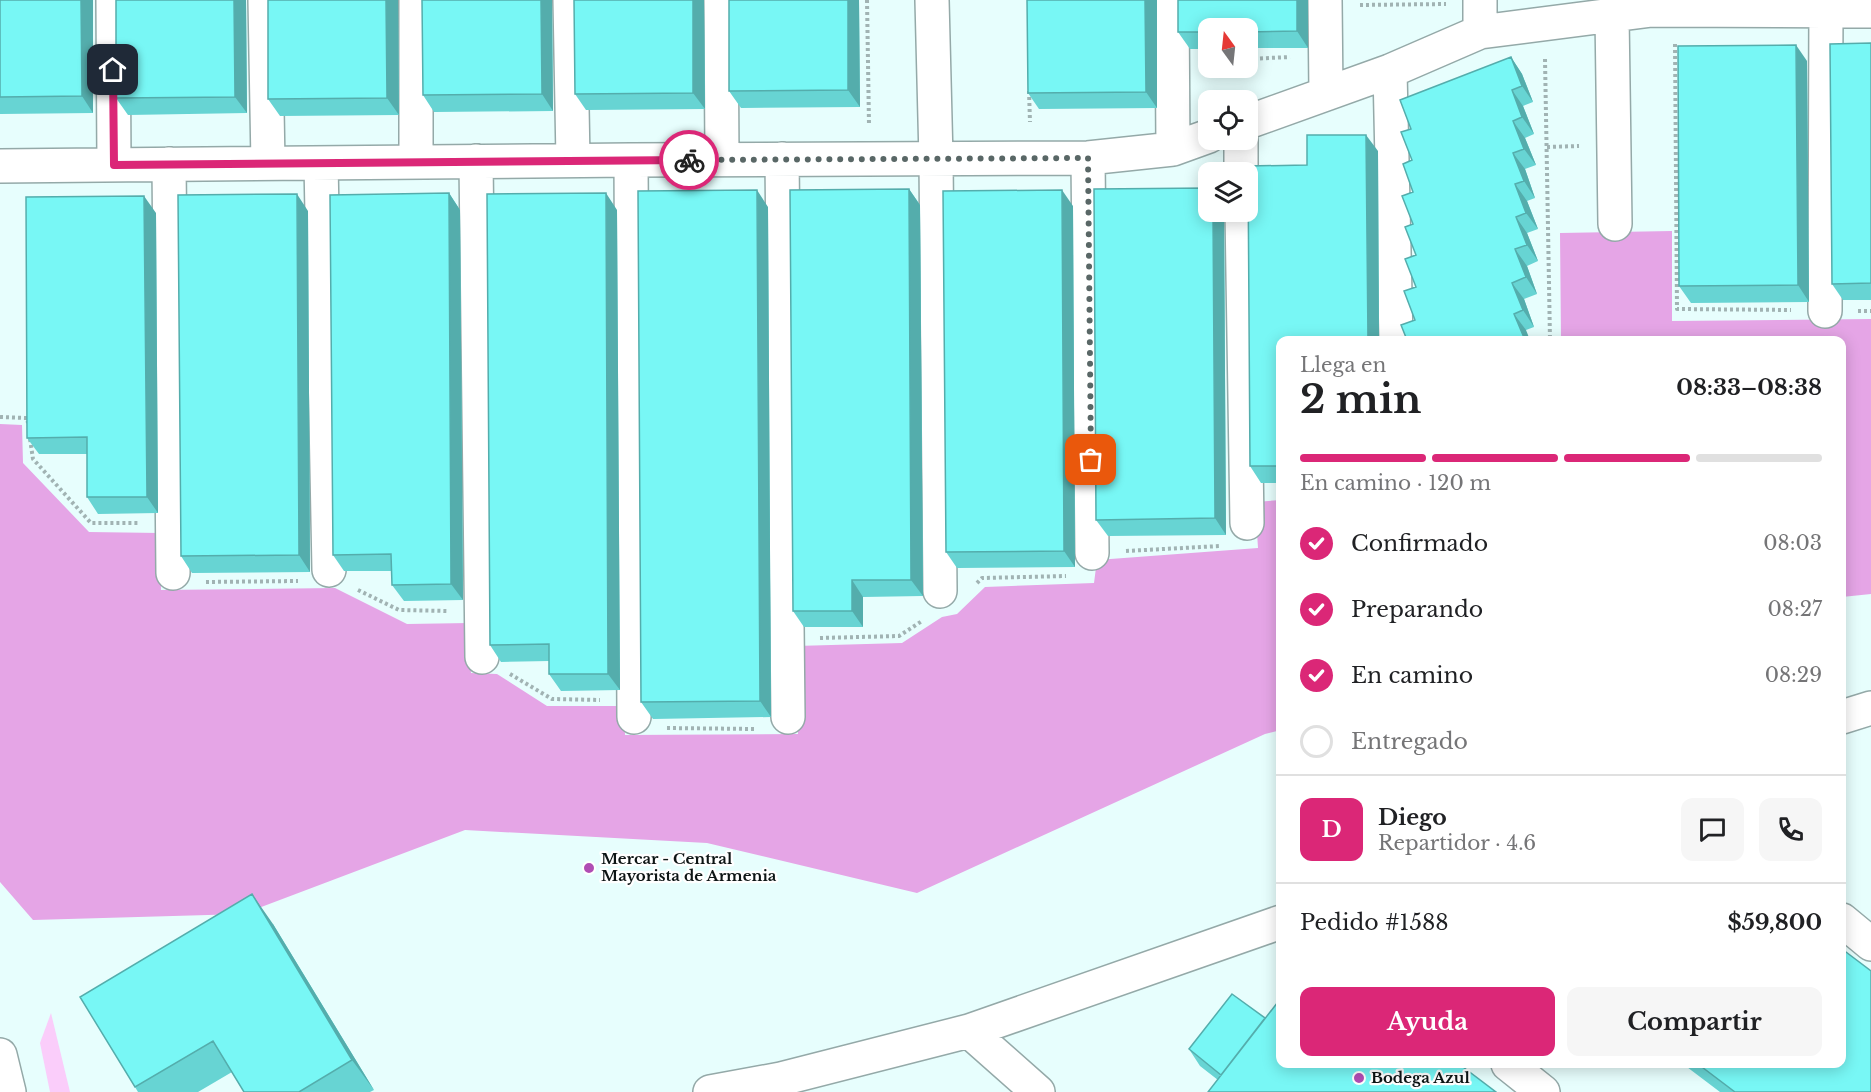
<!DOCTYPE html>
<html lang="es">
<head>
<meta charset="utf-8">
<style>
	body { margin:0; font-family:"Libre Baskerville",serif; background:#f6f6f6; color:#202124; height:100vh; display:flex; flex-direction:column; font-size:22px; white-space:nowrap }
	* { box-sizing:border-box; margin:0 }
	p { font-size:20px; color:#757577 }
	.icon { flex:none; width:33px; height:33px; fill:none; stroke:currentColor; stroke-width:2; stroke-linecap:round; stroke-linejoin:round }
	.map { position:relative; flex:1; overflow:hidden }
	.drawer { position:absolute; left:1276px; top:336px; width:570px; height:732px; display:flex; flex-direction:column; background:#fff; border-radius:12px; box-shadow:0 3px 15px #0003 }
	.drawer>* { flex:none }
	.needle { width:39px; rotate:345deg }
	.tools { position:absolute; left:1198px; top:18px; display:grid; gap:12px }
	.tools a { display:grid; place-items:center; width:60px; height:60px; border-radius:12px; background:#fff; box-shadow:0 3px 15px #0003; font-size:30px }
	.pin { position:absolute; display:grid; place-items:center; width:51px; height:51px; color:#fff; margin:-26px; border-radius:12px; box-shadow:0 3px 9px #0006 }
	.courier { position:absolute; display:grid; place-items:center; width:60px; height:60px; margin:-30px; border:4px solid #db2777; border-radius:50%; background:#fff; color:#222; box-shadow:0 2px 8px #0007 }
	.summary em { font-style:normal; font-weight:700 }
	.summary div { display:flex; flex-direction:column-reverse }
	.summary { display:flex; align-items:center; justify-content:space-between; height:102px; padding:0 24px }
	h1 { font-size:39px; font-weight:700; line-height:45px }
	.bar { display:grid; grid-template-columns:repeat(4,1fr); gap:9px 6px; align-content:center; height:72px; padding:0 24px }
	.bar i { height:8px; border-radius:4px; background:#e0e0e0 }
	.bar .current { background:#db2777 }
	.bar p { grid-column:span 4 }
	.line { display:flex; align-items:center; gap:15px; padding:0 24px; border-top:2px solid #e0e0e0 }
	.line div { flex:1 }
	.round { display:grid; place-items:center; flex:none; width:63px; height:63px; border-radius:12px; background:#f6f6f6 }
	ol { padding:0 24px; list-style:none }
	li { display:flex; align-items:center; gap:18px; height:66px }
	li p { margin-inline-start:auto }
	li .icon { padding:6px; border-radius:50%; background:#db2777; color:#fff; stroke-width:4 }
	li:last-child { color:#757577 }
	li i { width:33px; height:33px; border:3px solid #e0e0e0; border-radius:50% }
	.button { display:flex; gap:12px; margin-top:auto; padding:12px 24px }
	.button a { flex:1; height:69px; border-radius:12px; background:#db2777; color:#fff; font-size:24px; font-weight:700; line-height:69px; text-align:center }
	.button a+a { background:#f6f6f6; color:#202124 }
	.map>svg:first-child { display:block }
	.green { fill:#facdfa }
	.forest { fill:#e5a5e6 }
	.lines { fill:none; stroke-linecap:round; stroke-linejoin:round }
	.minor-casing { stroke:#94a9a8; stroke-width:36 }
	.path { stroke:#a1b3b3; stroke-width:4; stroke-dasharray:3 3; stroke-linecap:butt }
	.minor { stroke:#fff; stroke-width:33 }
	.wall { fill:#67d4d3 }
	.shaded-wall { fill:#54adac }
	.building { fill:#78f7f5; stroke:#54adac; stroke-width:1.5 }
	.done { stroke:#596766; stroke-width:6; stroke-dasharray:0 10.8 }
	.route { stroke:#db2777; stroke-width:8 }
	.poi-dot { fill:#b04db4; stroke:#fff; stroke-width:2 }
	.labels { text-anchor:middle; stroke-width:4.5; stroke-linejoin:round; paint-order:stroke }
	.poi-label { font-size:15px; font-weight:bold; fill:#0d1515; stroke:#fff; text-anchor:start }
</style>
</head>
<body>
<div class="map">
<svg width="1871" height="1092" viewBox="0 0 1871 1092">
	<rect width="100%" height="100%" fill="#e7fefd"/>
	<path class="green" d="M51,1013L70,1092H50L40,1043Z"/>
	<path class="forest" d="M1672,231V321L1871,319V594L1842,597V340H1561L1560,233Z
		M0,424L22,425L23,463L89,532L160,533L161,590L335,588L407,624L469,623L471,673L497,674L547,706H624L625,735L798,734L796,646L902,643L942,617L957,614L985,587L1094,583L1097,560L1258,548L1255,502L1281,500V730L1265,734L917,893L707,843L465,830L243,914L33,920L0,882Z"/>
	<g class="lines">
		<g class="minor-casing">
			<path id="minor" d="M113,0L114,164
				M265,0L268,163
				M416,0V162
				M570,0L573,160
				M721,0L722,159
				M932,0L936,159L940,591
				M1172,0L1173,149
				M1325,0L1326,94
				M1480,0V32
				M1612,15L1615,224
				M1390,71L1396,340
				M1248,122L1390,71L1480,32L1652,10L1871,11
				M1241,140V172
				M1088,158L1092,553
				M782,159L788,717
				M631,160L634,717
				M476,161L482,657
				M321,163L329,570
				M169,164L173,573
				M0,166L631,160L1088,158L1173,149L1209,136
				M1242,212L1247,523
				M1825,311L1826,0
				M1842,717L1871,708
				M1842,920L1871,944
				M969,1031L1038,1092
				M0,1055L9,1092
				M1508,1064L1543,1092
				M710,1092L781,1079L969,1031L1281,922"/>
		</g>
		<path class="path" d="M867,0L869,125
			M1360,5L1446,4
			M1675,44L1677,309L1791,310
			M1248,59L1290,57
			M1545,59L1550,340
			M1029,91L1030,122
			M1547,147L1579,146
			M1858,311H1871
			M0,417L27,418L28,423
			M30,439L33,459L91,523H139
			M1126,551L1220,546
			M206,582L298,581
			M977,583L982,578L1066,576
			M358,590L399,610L448,611
			M820,638L899,636L922,621
			M510,674L552,699L600,700
			M667,728L755,729"/>
		<use href="#minor" class="minor"/>
	</g>
	<path class="wall" d="M0,0H93V113L0,114Z
		M116,0H246L247,113L128,115L116,98Z
		M398,0L399,115L280,116L268,99Z
		M422,0H552L553,111L434,112L423,95Z
		M704,0L705,109L586,110L575,94Z
		M729,0H859L860,107L741,108L729,91Z
		M1027,0H1157V108L1039,109L1028,93Z
		M1178,0H1308V48H1248V28H1209V49H1190L1178,32Z
		M1871,43V300H1843L1832,284Z
		M1511,57L1522,74L1533,102L1523,106L1534,134L1525,138L1536,165L1525,169L1535,198L1527,201L1538,229L1527,233L1538,261L1527,266L1537,294L1524,299L1534,327L1526,330L1415,320L1416,255L1413,224V192L1411,129Z
		M1807,61L1809,302L1691,303L1679,286Z
		M1378,151L1379,340H1281V483H1261L1250,466L1307,165Z
		M909,189L920,205L923,596L863,597V627H804L793,611Z
		M449,193L460,210L463,600L404,601L392,585V571H344L333,555Z
		M1073,206L1075,567L957,568L946,552Z
		M768,207L771,717L653,719L641,702Z
		M617,210L620,690L561,691L549,674V661L501,662L490,645Z
		M308,211L310,572L192,573L181,556Z
		M1209,212H1224L1226,535L1108,536L1096,520Z
		M156,213L158,513L98,514L87,497V454H39L27,438Z
		M273,924L374,1090L370,1092H244L232,1072L198,1092H138L135,1087Z
		M1265,1018L1218,1080L1200,1066L1189,1049Z
		M1683,1064H1842L1871,1092H1720Z"/>
	<path class="shaded-wall" d="M81,0H93V113L82,96Z
		M234,0H246L247,113L235,97Z
		M386,0H398L399,115L387,98Z
		M541,0H552L553,111L542,94Z
		M693,0H704L705,109L693,93Z
		M848,0H859L860,107L848,90Z
		M1145,0H1157V108L1146,92Z
		M1297,0H1308V48L1297,31Z
		M1796,45L1807,61L1809,302L1798,285Z
		M1511,57L1522,74L1533,102L1522,86Z
		M1512,90L1523,106L1534,134L1522,117Z
		M1513,121L1525,138L1536,165L1524,149Z
		M1366,135L1378,151L1379,340H1368Z
		M1513,153L1525,169L1535,198L1524,181Z
		M1515,184L1527,201L1538,229L1526,213Z
		M909,189L920,205L923,596L911,580Z
		M757,190L768,207L771,717L760,701Z
		M1062,190L1073,206L1075,567L1064,551Z
		M449,193L460,210L463,600L451,584Z
		M606,193L617,210L620,690L608,674Z
		M297,194L308,211L310,572L299,555Z
		M144,196L156,213L158,513L147,497Z
		M1213,212H1224L1226,535L1215,518Z
		M1516,217L1527,233L1538,261L1527,245Z
		M1515,249L1527,266L1537,294L1526,277Z
		M1512,283L1524,299L1534,327L1523,310Z
		M1514,314L1526,330L1530,340H1525Z
		M852,580L863,597V627L852,611Z
		M252,894L273,924L374,1090L352,1060Z"/>
	<path class="building" d="M0,0H81L82,96L0,97Z
		M116,0H234L235,97L116,98Z
		M268,0H386L387,98L268,99Z
		M422,0H541L542,94L423,95Z
		M574,0H693V93L575,94Z
		M729,0H848V90L729,91Z
		M1027,0H1145L1146,92L1028,93Z
		M1178,0H1297V31L1248,32V28H1209V32H1178Z
		M1871,43V283L1832,284L1830,44Z
		M1796,45L1798,285L1679,286L1678,46Z
		M1511,57L1522,86L1512,90L1522,117L1513,121L1524,149L1513,153L1524,181L1515,184L1526,213L1516,217L1527,245L1515,249L1526,277L1512,283L1523,310L1514,314L1525,340H1407L1401,325L1415,320L1404,291L1416,287L1405,259L1416,255L1405,227L1413,224L1402,196L1413,192L1403,164L1412,160L1401,132L1411,129L1400,100Z
		M1307,135H1366L1368,340H1281V466H1250L1248,166L1307,165Z
		M1209,188V212H1213L1215,518L1096,520L1094,189Z
		M909,189L911,580H852V611H793L790,190Z
		M757,190L760,701L641,702L638,191Z
		M1062,190L1064,551L946,552L943,191Z
		M449,193L451,584L392,585L391,554L333,555L330,195Z
		M606,193L608,674H549V644L490,645L487,194Z
		M297,194L299,555L181,556L178,195Z
		M144,196L147,497H87V437L27,438L26,197Z
		M252,894L352,1060L299,1092H244L213,1041L135,1087L80,997Z
		M1842,949L1871,971V1092H1735L1698,1064H1842Z
		M1232,994L1265,1018L1221,1075L1189,1049Z
		M1281,998V1064H1459L1496,1092H1208Z"/>
	<g class="lines">
		<path class="done" d="M689,160L1088,158L1091,460"/>
		<path class="route" d="M113,70L114,165L689,160"/>
	</g>
	<g class="poi-dot">
		<circle cx="589" cy="868" r="6"/>
		<circle cx="1359" cy="1078" r="6"/>
	</g>
	<g class="labels">
		<g class="poi-label">
			<text x="601" y="864">Mercar - Central<tspan x="601" dy="17">Mayorista de Armenia</tspan></text>
			<text x="1371" y="1083">Bodega Azul</text>
		</g>
	</g>
</svg>
<div class="tools">
<a><svg class="needle" viewBox="-14 -14 28 28"><path d="M0-13l5 13h-10z" fill="#e53935"/><path d="M0 13l5-13h-10z" fill="#757577"/></svg></a>
<a><svg class="icon" aria-label="locate" viewBox="0 0 24 24"><circle cx="12" cy="12" r="6"/><path d="M12 2v4M12 18v4M2 12h4M18 12h4"/></svg></a>
<a><svg class="icon" aria-label="layers" viewBox="0 0 24 24"><path d="M12 4l9 5-9 5-9-5zM3 14l9 5 9-5"/></svg></a>
</div>
<div class="pin" style="left:1091px;top:460px;background:#ea580c"><svg class="icon" aria-label="bag" viewBox="0 0 24 24"><path d="M5 8h14l-1 12H6zM9 8a3 3 0 0 1 6 0"/></svg></div>
<div class="pin" style="left:113px;top:70px;background:#1f2937"><svg class="icon" aria-label="home" viewBox="0 0 24 24"><path d="M3 11l9-7 9 7M6 9v11h12V9"/></svg></div>
<div class="courier" style="left:689px;top:160px"><svg class="icon" aria-label="bike" viewBox="0 0 24 24"><circle cx="6" cy="16" r="4"/><circle cx="18" cy="16" r="4"/><path d="M6 16l4-8h5l3 8M10 8l3 8H6M13 5h3"/></svg></div>
<section class="drawer">
<div class="summary"><div><h1>2 min</h1><p>Llega en</p></div><em>08:33–08:38</em></div>
<div class="bar"><i class="current"></i><i class="current"></i><i class="current"></i><i></i><p>En camino · 120 m</p></div>
<ol>
<li><svg class="icon" aria-label="check" viewBox="0 0 24 24"><path d="M5 12l5 5 9-10"/></svg>Confirmado<p>08:03</p></li>
<li><svg class="icon" aria-label="check" viewBox="0 0 24 24"><path d="M5 12l5 5 9-10"/></svg>Preparando<p>08:27</p></li>
<li><svg class="icon" aria-label="check" viewBox="0 0 24 24"><path d="M5 12l5 5 9-10"/></svg>En camino<p>08:29</p></li>
<li><i></i>Entregado</li>
</ol>
<div class="line" style="height:108px"><b class="round" style="background:#db2777;color:#fff">D</b><div><b>Diego</b><p>Repartidor · 4.6</p></div><a class="round"><svg class="icon" aria-label="chat" viewBox="0 0 24 24"><path d="M4 5h16v11H9l-5 4z"/></svg></a><a class="round"><svg class="icon" aria-label="phone" viewBox="0 0 24 24"><path d="M5 4h4l2 5-3 2q2 4 5 5l2-3 5 2v4C11 20 4 13 5 4z"/></svg></a></div>
<div class="line" style="height:78px"><div>Pedido #1588</div><b>$59,800</b></div>
<div class="button"><a>Ayuda</a><a>Compartir</a></div>
</section>
</div>
</body>
</html>
